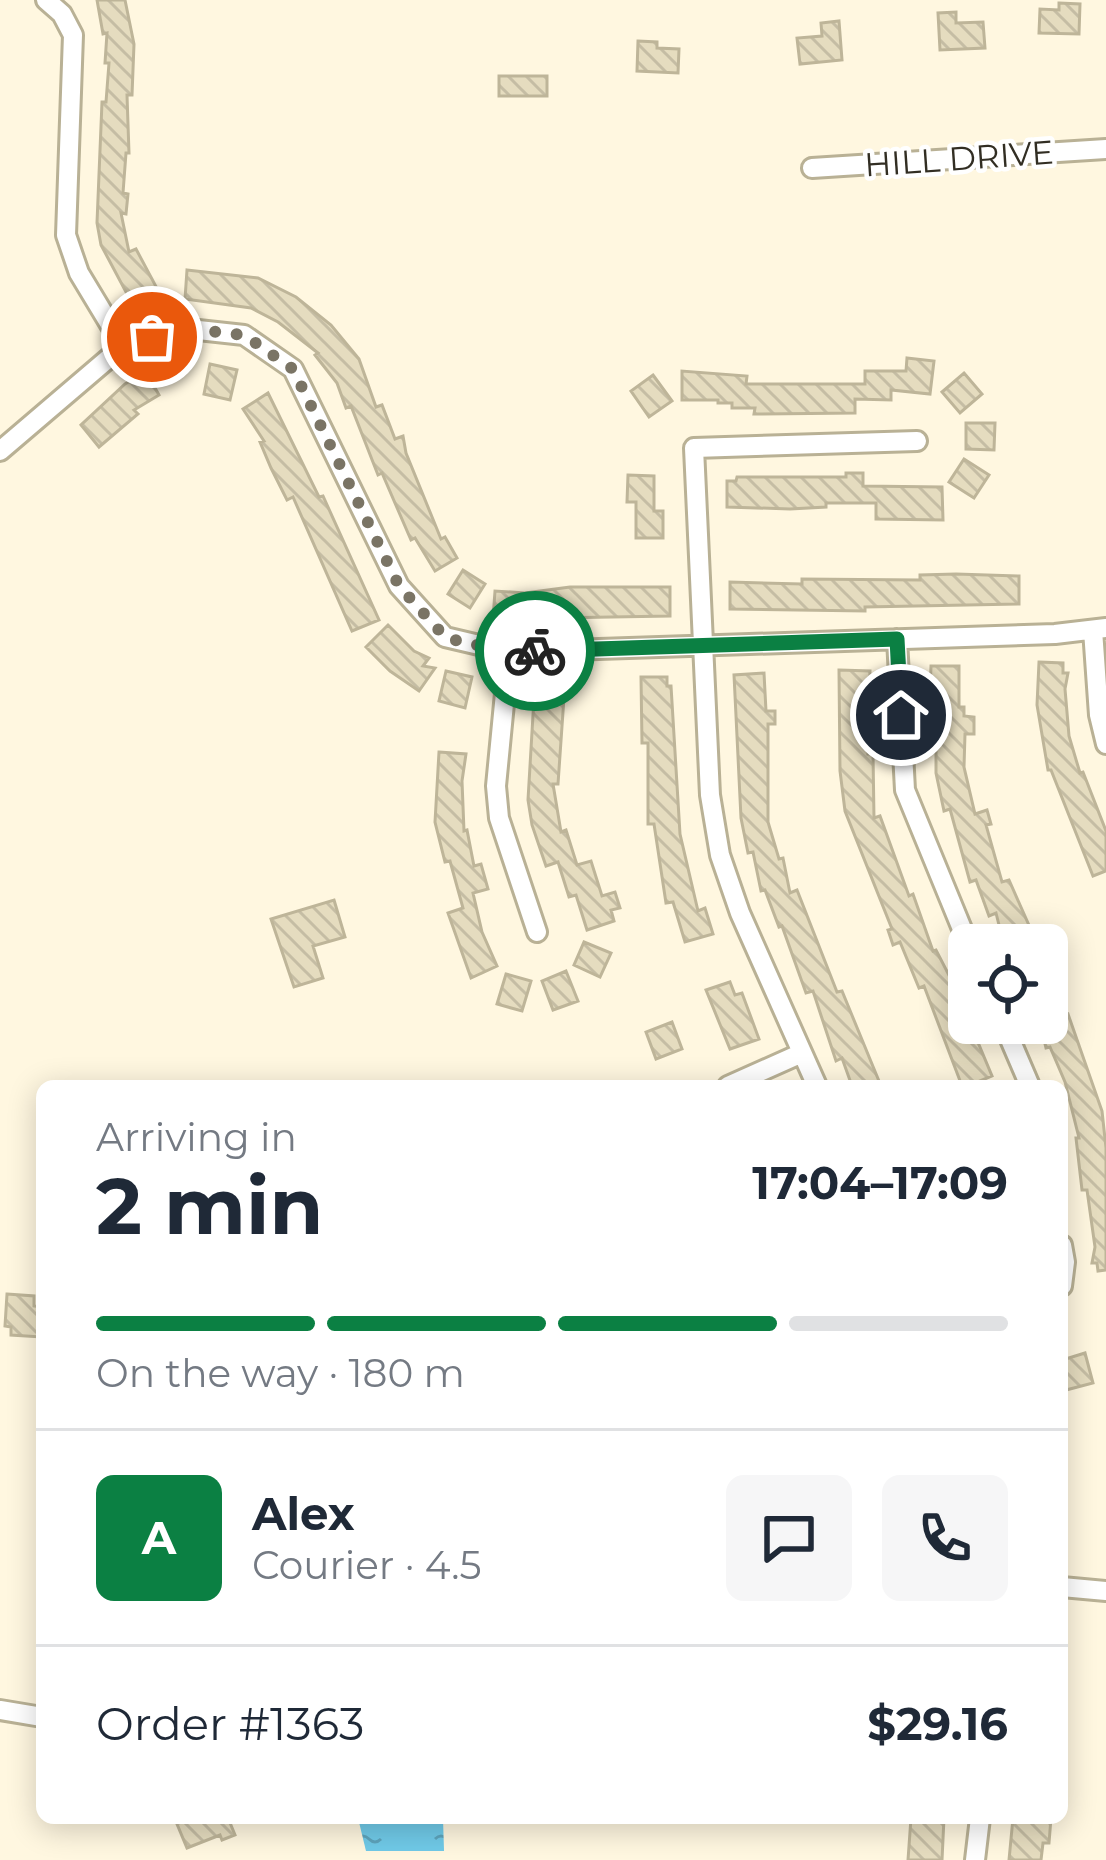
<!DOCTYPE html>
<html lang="en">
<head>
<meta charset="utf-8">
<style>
	body { margin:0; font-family:Montserrat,sans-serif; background:#f6f6f7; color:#1f2937; height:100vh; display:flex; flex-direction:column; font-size:45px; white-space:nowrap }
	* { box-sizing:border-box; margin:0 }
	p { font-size:39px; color:#747a83 }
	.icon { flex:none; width:66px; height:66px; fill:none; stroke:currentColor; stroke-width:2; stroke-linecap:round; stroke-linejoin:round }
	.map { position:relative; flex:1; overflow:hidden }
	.details { position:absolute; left:36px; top:1080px; width:1032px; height:744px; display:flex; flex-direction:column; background:#fff; border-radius:18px; box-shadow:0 6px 30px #0003 }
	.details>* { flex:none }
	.fabs { position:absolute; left:948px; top:924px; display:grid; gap:24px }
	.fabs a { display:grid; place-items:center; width:120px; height:120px; border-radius:18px; background:#fff; box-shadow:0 6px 30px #0003; font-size:60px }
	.pin { position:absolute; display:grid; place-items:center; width:102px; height:102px; color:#fff; margin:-51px; border:6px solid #fff; border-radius:50%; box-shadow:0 3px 12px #0007 }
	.courier { position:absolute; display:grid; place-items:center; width:120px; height:120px; margin:-60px; border:9px solid #0b8043; border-radius:50%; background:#fff; color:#222; box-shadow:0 3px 15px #0007 }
	.head em { font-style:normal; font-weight:700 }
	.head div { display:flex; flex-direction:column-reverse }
	.head { display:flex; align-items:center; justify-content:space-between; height:204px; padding:0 60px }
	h1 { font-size:78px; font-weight:700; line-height:90px }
	.bar { display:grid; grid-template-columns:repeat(4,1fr); gap:18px 12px; align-content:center; height:144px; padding:0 60px }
	.bar i { height:15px; border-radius:9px; background:#e0e1e3 }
	.bar .selected { background:#0b8043 }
	.bar p { grid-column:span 4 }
	.line { display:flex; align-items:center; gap:30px; padding:0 60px; border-top:3px solid #e0e1e3 }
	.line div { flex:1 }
	.round { display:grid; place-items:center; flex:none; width:126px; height:126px; border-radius:18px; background:#f6f6f7 }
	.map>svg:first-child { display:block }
	.water { fill:url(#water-ripples) }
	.building { fill:url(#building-back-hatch); stroke:#beb599; stroke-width:3 }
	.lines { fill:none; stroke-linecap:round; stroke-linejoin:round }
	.minor-casing { stroke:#b9b195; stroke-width:24 }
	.minor { stroke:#fff; stroke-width:18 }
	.done { stroke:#7a7465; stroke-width:12; stroke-dasharray:0 21.6 }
	.route { stroke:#0b8043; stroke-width:15 }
	.labels { text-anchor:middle; stroke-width:9; stroke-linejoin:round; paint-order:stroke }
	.street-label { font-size:33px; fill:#322e23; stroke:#fff }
</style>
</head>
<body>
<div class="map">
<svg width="1106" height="1860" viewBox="0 0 1106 1860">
	<defs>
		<pattern id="water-ripples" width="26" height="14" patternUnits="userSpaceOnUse" patternTransform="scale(3)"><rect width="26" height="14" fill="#70cae8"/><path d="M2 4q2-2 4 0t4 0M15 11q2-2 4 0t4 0" fill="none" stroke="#5da4bc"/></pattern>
		<pattern id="building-back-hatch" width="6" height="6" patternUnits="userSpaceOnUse" patternTransform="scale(3)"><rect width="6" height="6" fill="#e5dcbf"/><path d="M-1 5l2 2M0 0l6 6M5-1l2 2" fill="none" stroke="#c5bda4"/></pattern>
	</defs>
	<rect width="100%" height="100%" fill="#fff7e0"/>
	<path class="water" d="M358,1818H443L444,1851H366Z"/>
	<path class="building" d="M97,0H125L134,44L132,95H127L129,153H126L123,193L128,194L126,214L121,213L129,252L136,249L160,294L134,307L101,245L97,223L102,102H106L109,63H105L107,33L103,34Z
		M1059,3L1080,4L1079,34L1039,33L1040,9L1059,10Z
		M956,12V23L983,22L985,48L940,50L938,13Z
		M839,21L842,60L800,64L797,38L822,36L821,23Z
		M638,41L657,42V48L679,49L678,73L637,71Z
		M499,76H547V96H499Z
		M187,270L258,278L296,297L331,325L359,359L376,407L382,405L395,439L403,436L406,453L441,539L445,537L457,558L435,571L415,538L411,540L382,473L378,475L351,406L346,408L337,383L315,355L318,353L278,322L251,308L185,299Z
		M907,358L934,361L930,394L891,390V400L855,399V413L754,414L755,408H732V403H718V400H682V371L747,376L746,384H865V371H906Z
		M210,364L237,370L230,400L204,394Z
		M146,372L159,395L134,410L138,414L99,447L81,425L125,384Z
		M964,373L982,394L960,413L942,392Z
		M653,375L672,401L649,417L631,391Z
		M268,393L319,497L323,496L379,620L352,631L293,497L287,500L271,468L260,442L264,441L243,409Z
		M966,423H995L994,450L966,449Z
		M964,459L989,475L974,498L949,482Z
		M846,473H863V486L942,487L943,520L876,519V503H826V507L790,509L727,507V481H736L737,477H846Z
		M628,475L654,476V511H663V538H636V502H627Z
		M463,570L485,584L470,608L448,594Z
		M956,574L1019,576V604L865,607V611L730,609V582L802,584V579L920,580V575Z
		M570,587H670V616L493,619L495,591L525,593Z
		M388,625L414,651L429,658L423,666L435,668L419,691L390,671L366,647Z
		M1039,662L1063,663V673H1068L1065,689L1069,736L1080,773L1083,772L1106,831V871L1093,876L1051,770H1048L1037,705Z
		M931,666H959V707H964V716L974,717V734H965L964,767L975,814L987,810L991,824L986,825L1002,882L1009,880L1035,939L1004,945L996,913L989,916L976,880L970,882L950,809L944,811L936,773V733H932V717H938L939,692H930Z
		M839,670L870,671L868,754H873L874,818L880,816L909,896L913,894L933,951L936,950L954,985L992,1076L968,1086H962L924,986L919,988L900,942L893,945L888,930L892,929L845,811L840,771Z
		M446,671L472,677L465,708L439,701Z
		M764,673L766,711H775V724H768V822L779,859L783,858L790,893L797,890L837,992L842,991L881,1086H852L842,1058L836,1061L813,991L806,993L782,926L779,927L765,890L761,891L753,852L748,853L741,818L734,675Z
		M641,677H667V686H671L680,834L698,911L705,908L713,934L685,942L673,902L666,903L654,824H648V743H642Z
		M535,681L565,683L558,784H553L561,832L566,830L577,865L591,861L602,896L615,892L620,908L611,910L614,921L587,930L576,895L569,897L558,862L546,866L532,825L528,800Z
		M439,752L466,754L462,781L464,831L467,830L474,866L481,864L488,889L473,893L482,932L497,966L471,978L448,913L463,908L450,861L445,862L435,822Z
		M334,900L345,937L313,946L323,978L294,987L271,919Z
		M584,942L611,953L600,977L574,965Z
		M566,971L578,1001L553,1010L542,981Z
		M506,974L531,981L522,1011L497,1004Z
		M1047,978L1062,1016L1068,1014L1102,1111L1106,1148V1270L1098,1271L1097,1263H1092L1095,1247L1087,1190H1082L1076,1138H1079L1065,1082L1050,1047L1046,1048L1040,1023H1047Z
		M730,982L735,995L742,993L759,1039L730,1049L706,990Z
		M672,1022L682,1049L656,1059L646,1032Z
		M7,1294L34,1296V1306L42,1307L41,1337L11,1335V1327L5,1326Z
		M1085,1353L1093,1383L1066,1390L1062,1360Z
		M190,1818H228L235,1835L222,1840L220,1835L187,1848L177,1824Z
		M911,1818H944L942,1860H908Z
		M1013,1818H1051L1049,1843H1043L1041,1860H1009Z"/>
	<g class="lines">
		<g class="minor-casing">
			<path id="minor" d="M46,0L62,14L73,35L66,235L79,273L123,346
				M812,168L1106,149
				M0,451L123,346L180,328L244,335L293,369L399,586L445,637L509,652L1055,634L1106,628
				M1093,630L1099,715L1106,744
				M897,639L905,790L969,946
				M509,652L496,786L499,818L537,932
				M1003,1023L1030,1086
				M728,1086L802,1053
				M817,1086L740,913L720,855L710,795L694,448L917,441
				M1062,1245L1065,1262L1062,1286
				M1062,1587L1106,1591
				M0,1710L42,1717
				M975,1860L980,1818"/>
		</g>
		<use href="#minor" class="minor"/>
	</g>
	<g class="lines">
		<path class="done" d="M152,337L180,328L244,335L293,369L399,586L446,638L509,652L535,651"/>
		<path class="route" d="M535,651L897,639L901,715"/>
	</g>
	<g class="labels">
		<g class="street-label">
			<text transform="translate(959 158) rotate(-4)" y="12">HILL DRIVE</text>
		</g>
	</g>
</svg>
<div class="fabs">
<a><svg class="icon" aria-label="locate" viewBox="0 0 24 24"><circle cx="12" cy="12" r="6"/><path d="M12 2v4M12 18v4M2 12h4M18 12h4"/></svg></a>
</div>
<div class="pin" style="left:152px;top:337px;background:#ea580c"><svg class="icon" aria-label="bag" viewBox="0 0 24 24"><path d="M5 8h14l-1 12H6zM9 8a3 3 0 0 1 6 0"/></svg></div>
<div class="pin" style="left:901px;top:715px;background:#1f2937"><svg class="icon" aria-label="home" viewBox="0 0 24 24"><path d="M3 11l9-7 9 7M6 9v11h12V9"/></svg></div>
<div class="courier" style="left:535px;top:651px"><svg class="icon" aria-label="bike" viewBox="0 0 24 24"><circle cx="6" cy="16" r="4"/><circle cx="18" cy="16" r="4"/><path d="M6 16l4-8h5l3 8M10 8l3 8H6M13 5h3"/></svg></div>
<section class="details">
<div class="head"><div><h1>2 min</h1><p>Arriving in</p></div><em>17:04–17:09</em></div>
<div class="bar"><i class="selected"></i><i class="selected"></i><i class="selected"></i><i></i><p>On the way · 180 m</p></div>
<div class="line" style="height:216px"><b class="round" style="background:#0b8043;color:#fff">A</b><div><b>Alex</b><p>Courier · 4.5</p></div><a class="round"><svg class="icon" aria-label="chat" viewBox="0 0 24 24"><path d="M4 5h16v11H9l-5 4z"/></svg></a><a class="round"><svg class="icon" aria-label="phone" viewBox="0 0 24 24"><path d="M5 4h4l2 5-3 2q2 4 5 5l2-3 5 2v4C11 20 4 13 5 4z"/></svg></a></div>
<div class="line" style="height:156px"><div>Order #1363</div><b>$29.16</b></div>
</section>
</div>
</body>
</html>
